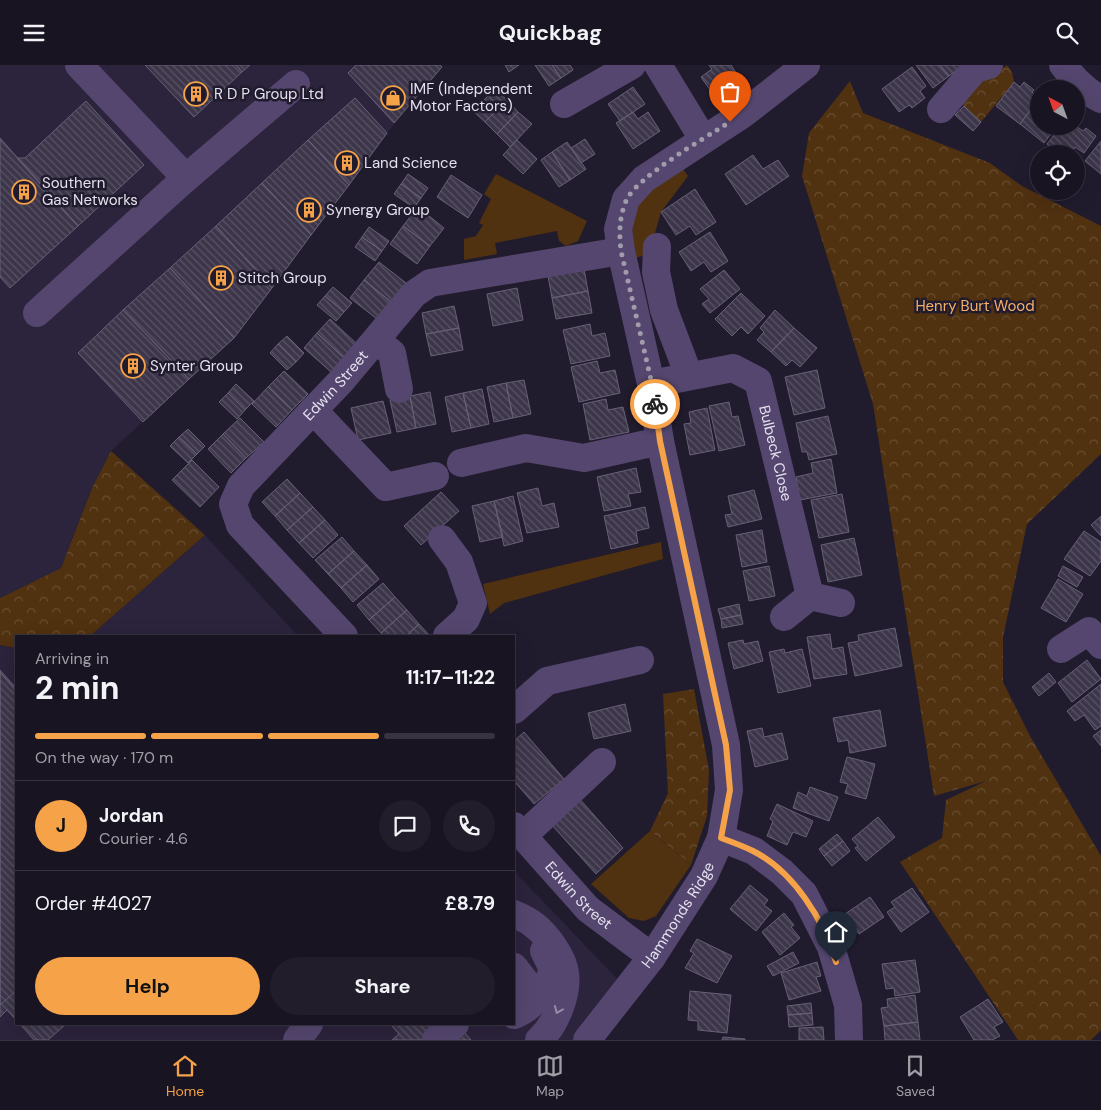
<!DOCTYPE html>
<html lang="en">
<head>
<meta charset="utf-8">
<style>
	body { margin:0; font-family:"DM Sans",sans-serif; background:#221d2a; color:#f1f3f6; height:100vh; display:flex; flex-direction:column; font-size:19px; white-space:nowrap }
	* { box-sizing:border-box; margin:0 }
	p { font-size:16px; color:#9f9ea5 }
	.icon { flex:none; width:28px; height:28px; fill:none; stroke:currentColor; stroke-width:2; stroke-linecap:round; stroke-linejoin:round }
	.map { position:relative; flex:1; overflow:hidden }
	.panel { position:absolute; left:15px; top:570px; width:500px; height:390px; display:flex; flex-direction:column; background:#191422; border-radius:0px; box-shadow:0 5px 20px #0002,0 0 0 1px #373340 }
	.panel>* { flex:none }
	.needle { width:32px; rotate:319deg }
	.fabs { position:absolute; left:1030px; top:15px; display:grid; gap:10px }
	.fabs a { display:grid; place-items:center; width:55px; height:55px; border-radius:50%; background:#191422; box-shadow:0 5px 20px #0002,0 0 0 1px #373340; font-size:25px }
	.pin { position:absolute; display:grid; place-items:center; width:42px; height:42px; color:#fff; margin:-51px -21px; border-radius:50% 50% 50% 0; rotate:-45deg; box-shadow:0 0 5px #0007 }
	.pin .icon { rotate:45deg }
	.courier { position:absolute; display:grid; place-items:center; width:50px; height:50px; margin:-25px; border:4px solid #f6a248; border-radius:50%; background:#fff; color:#222; box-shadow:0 1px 6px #0007 }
	.summary em { font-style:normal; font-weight:700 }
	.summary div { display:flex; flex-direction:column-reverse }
	.summary { display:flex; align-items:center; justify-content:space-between; height:85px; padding:0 20px }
	h1 { font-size:32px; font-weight:700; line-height:38px }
	.bar { display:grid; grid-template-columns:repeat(4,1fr); gap:8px 5px; align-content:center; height:60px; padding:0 20px }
	.bar i { height:6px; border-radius:4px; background:#373340 }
	.bar .on { background:#f6a248 }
	.bar p { grid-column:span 4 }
	.line { display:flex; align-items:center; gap:12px; padding:0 20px; border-top:1px solid #373340 }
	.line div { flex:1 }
	.round { display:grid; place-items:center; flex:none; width:52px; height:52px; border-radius:26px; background:#221d2a }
	.primary-button { display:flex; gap:10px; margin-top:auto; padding:10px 20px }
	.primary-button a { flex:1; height:58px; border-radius:30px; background:#f6a248; color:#111; font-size:20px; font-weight:700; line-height:58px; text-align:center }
	.primary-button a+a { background:#221d2a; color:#f1f3f6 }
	header { display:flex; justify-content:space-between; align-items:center; height:65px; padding:0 20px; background:#191422; font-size:22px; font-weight:700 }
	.dock { display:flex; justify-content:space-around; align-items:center; height:70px; border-top:1px solid #373340; background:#191422; font-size:14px; color:#9f9ea5 }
	.dock a { display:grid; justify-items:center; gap:2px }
	.dock .on { color:#f6a248 }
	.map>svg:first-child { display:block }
	.built { fill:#2c233c }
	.grass { fill:#503110 }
	.forest { fill:url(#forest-crowns) }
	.building { fill:url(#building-back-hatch); stroke:#676077 }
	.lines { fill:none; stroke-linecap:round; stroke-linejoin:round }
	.minor { stroke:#54466e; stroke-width:28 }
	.oneway { stroke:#958ca8 }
	.done { stroke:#a09cab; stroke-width:5; stroke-dasharray:0 9 }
	.route { stroke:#f6a248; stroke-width:6 }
	.labels { text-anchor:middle; stroke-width:5; stroke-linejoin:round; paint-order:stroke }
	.poi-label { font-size:15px; fill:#e5e1ef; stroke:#211b2e; text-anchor:start }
	.park-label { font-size:15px; fill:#f6af6a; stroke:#211b2e }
	.street-label { font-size:15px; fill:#e5e1ef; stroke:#211b2e }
</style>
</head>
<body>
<header><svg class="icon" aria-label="menu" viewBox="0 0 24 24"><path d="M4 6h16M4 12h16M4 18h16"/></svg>Quickbag<svg class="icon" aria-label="search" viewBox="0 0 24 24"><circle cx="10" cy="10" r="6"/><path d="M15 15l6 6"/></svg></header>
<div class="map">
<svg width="1101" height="975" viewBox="0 0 1101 975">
	<defs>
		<pattern id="forest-crowns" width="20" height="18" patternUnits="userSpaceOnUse" patternTransform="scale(1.25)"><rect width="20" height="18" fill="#503110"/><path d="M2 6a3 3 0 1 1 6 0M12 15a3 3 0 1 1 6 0" fill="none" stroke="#694f33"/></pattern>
		<pattern id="building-back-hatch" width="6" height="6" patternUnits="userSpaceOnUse" patternTransform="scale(1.25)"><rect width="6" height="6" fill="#3d364b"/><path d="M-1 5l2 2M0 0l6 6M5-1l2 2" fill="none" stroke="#595365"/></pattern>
	</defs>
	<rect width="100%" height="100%" fill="#211b2e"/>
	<path class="built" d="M0,0H443L387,68L234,273L111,386L90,427L61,503L0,533Z
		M205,470L298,571H90Z
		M0,580L16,583V959H514V806L628,925L573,975H0Z"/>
	<path class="grass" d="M683,104L688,111L661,147L649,189L632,194V152L645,127Z
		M496,109L587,156L578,176L566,181L559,176L557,166L495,178L497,189L464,195V174L476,171L483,160L479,158L491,134L484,129Z
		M661,477L663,494L504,538L490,549L483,519Z
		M650,766L691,800L656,851L644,856L629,853L591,819Z"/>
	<path class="forest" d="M1007,0L1012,7L1014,17L981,57L960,37L962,30Z
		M850,16L863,48L990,98L1022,121L1101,161V389L1027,459L1003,572V617L1030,671L1101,791V965L1091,975H1018L900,797L942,773L946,735L986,716L934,731L873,339L802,111L809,68Z
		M111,386L205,470L90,571H16V583L0,580V533L61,503L92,423Z
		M694,624L709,705L707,751L691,800L650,766L668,728L663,629Z"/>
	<path class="building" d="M145,0H236L242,7L194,52Z
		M236,0H250L242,7Z
		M356,0H440L442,2L394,58L348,8Z
		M505,0H519L509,7Z
		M535,0H552L561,13L549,21Z
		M552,0H570L573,5L561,13Z
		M709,0H731L739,12L713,29L701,12L712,4Z
		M916,0H940L949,11L933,23Z
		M940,0H963L949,11Z
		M912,2L926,21L920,26L925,33L912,43L909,40L899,47L882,24Z
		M1014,17L1020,22L1024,17L1034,25L1032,27L1039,33L1020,59L996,41Z
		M633,22L645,39L620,56L608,39Z
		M495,24L507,35L485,57L473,46Z
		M355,33L387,68L349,120L308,75Z
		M1039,34V61H1057L1044,78L1020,59Z
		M507,35L518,47L497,69L485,57Z
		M86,36L144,100L78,161L17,93H25Z
		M964,41L981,57L973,66L955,50Z
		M518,47L532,59L510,82L497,69Z
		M633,47L638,54L648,47L660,66L633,84L616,58Z
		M1061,61H1076L1083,66L1086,63L1096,71L1084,88L1075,82L1071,89H1060L1047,79Z
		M0,73L78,161L10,223L0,212Z
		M585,74L595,89L581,98L571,83Z
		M308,75L349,120L311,170L262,118Z
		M517,75L537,94L523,109L503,90Z
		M1101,76V109L1085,96Z
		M567,77L586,104L570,115L552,87Z
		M552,87L570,115L559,122L541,95Z
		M753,90L763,104L778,95L789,111L746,140L725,109Z
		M408,109L428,123L421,133L401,119Z
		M451,110L482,130L468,153L437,132Z
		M262,118L311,170L272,223L216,161Z
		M401,119L421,133L414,143L394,129Z
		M695,124L716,157L696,170L690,161L676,170L661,147Z
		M418,142L444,163L430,181L403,161Z
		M216,161L272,223L234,273L170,203Z
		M403,161L430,181L417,199L390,179Z
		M369,162L389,176L382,186L362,172Z
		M710,167L728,196L711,207L704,197L691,206L679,187Z
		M362,172L382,186L375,196L355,182Z
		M379,197L406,218L391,237L364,215Z
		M170,203L234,273L189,314L123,245Z
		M584,204L588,226L552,233L548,211Z
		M724,205L740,224L710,248L702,239L709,234L700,224Z
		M364,215L391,237L377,254L350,233Z
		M333,222L352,238L344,247L325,231Z
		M517,223L523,255L493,261L487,229Z
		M588,226L592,248L556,254L552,233Z
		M741,228L765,251L748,269L741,262L732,271L715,254Z
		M325,231L344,247L336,256L317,240Z
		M454,241L459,263L426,269L422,248Z
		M123,245L189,314L143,357L78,288Z
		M775,245L794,263L771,287L757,275L764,267L760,263Z
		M330,254L357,279L344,293L317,268Z
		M590,259L592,271L605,268L610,291L571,299L563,265Z
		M459,263L463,285L431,291L426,269Z
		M794,263L817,283L800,302L792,295L786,301L771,287Z
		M317,268L344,293L331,307L304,283Z
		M287,271L304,288L296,297L278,279Z
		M278,279L296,297L287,305L270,288Z
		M597,296L600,308L615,305L620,328L579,337L571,302Z
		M817,305L825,343L794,350L785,312Z
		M284,306L308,329L292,345L268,322Z
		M524,315L531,349L513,353L506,318Z
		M506,318L513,353L494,357L487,322Z
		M236,319L254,336L245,345L228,328Z
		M268,322L292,345L276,362L252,339Z
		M482,324L489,359L471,363L463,328Z
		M430,327L436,359L416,363L410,331Z
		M228,328L245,345L237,354L219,337Z
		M463,328L471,363L452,367L445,332Z
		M410,331L416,363L397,367L390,335Z
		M606,334L608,345L623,342L629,367L590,375L583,339Z
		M383,336L391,368L358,375L351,343Z
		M729,337L732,352L738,351L745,380L719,386L709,341Z
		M707,343L715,385L690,390L684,359L691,358L689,347Z
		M828,351L837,389L809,395L807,387H802L796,358Z
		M240,353L264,377L246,393L223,369Z
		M188,364L205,381L197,389L179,372Z
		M223,369L246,393L231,408L208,384Z
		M179,372L197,389L188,398L170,381Z
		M831,394L837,428L800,435L796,412L813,408L811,398Z
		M192,395L219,422L200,442L172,415Z
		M636,403L641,427L628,429L631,441L604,446L597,412Z
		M287,414L300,428L275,451L262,437Z
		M538,423L542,441L554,438L559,462L527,468L517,428Z
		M754,425L762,454L728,462L725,450L732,449L728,431Z
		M441,427L459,446L421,480L404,461Z
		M300,428L313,442L287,465L275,451Z
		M842,429L849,467L819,473L811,435Z
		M513,431L523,476L504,481L494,436Z
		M494,436L503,472L480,477L472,441Z
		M313,442L325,455L299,478L287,465Z
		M645,442L649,463L636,466L638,478L611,484L604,451Z
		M1101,451V471L1091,460Z
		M325,455L338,470L313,493L299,478Z
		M762,465L767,497L742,502L736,470Z
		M1084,466L1101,477V496L1090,511L1064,494Z
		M342,472L354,486L328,509L315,495Z
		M854,473L862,510L828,517L821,480Z
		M354,486L367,500L341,523L328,509Z
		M367,500L379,514L353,537L341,523Z
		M769,501L775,531L749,536L743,506Z
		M1063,501L1083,512L1077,522L1058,511Z
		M1058,514L1083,529L1066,557L1041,543Z
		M383,518L395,532L369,555L357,540Z
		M395,532L407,545L381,568L369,555Z
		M739,539L741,550L721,554L718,544Z
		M407,545L419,559L406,571H384L381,568Z
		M741,550L743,559L722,563L721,554Z
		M419,559L430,571H406Z
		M895,563L902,601L855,611L848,578L859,576L858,570Z
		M830,569L832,584L843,582L847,609L814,614L807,572Z
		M743,575L744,579L758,576L763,596L734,604L728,578Z
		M784,584L785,588L802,584L811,621L778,628L769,587Z
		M1087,595L1101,614L1072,637L1058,618Z
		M0,605L16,623V955L7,945L0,952Z
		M0,607L16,626V926L0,940Z
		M1049,608L1056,617L1039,631L1032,622Z
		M1101,619V661L1095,665L1084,650L1075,656L1067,646Z
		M625,639L631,666L594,674L588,648Z
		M880,645L886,681L850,688L848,675L838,677L833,653Z
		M762,663L764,672L782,668L788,694L755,702L747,666Z
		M1101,665V681L1093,671Z
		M524,667L564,714L534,739L514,716V676Z
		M847,692L875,699L866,734L845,728L848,719L840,717Z
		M810,722L838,732L829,756L793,743L798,727L807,731Z
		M578,732L623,783L596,809L550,758Z
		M777,739L813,756L806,772L793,767L787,780L767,771L773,756L770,754Z
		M878,752L895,772L866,796L855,783L858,781L852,774Z
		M837,769L843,776L824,791L819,784Z
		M843,776L850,786L832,801L824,791Z
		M750,820L768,835L764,840L772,846L756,866L730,844Z
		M912,823L929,847L901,867L887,847L895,842L891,837Z
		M870,832L884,852L859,869L845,849Z
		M784,848L794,860L791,862L800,873L780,890L762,867Z
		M697,874L732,891L717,918L685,903L694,888L690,886Z
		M793,887L799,898L773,911L767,901Z
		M915,895L920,927L895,931L894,923L886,924L882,899Z
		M817,897L821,911L816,912L821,926L789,935L781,908Z
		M690,926L731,930L727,968L698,965V956L688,955Z
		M915,930L918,957L884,961L881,943L888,942L887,934Z
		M988,934L1003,957L994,962L1000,971L992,975H974L960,952Z
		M811,938L812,948L788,950L787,941Z
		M812,948L813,960L789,962L788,950Z
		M918,957L920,975H885L884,961Z
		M20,959H66L48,975H34Z
		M390,959H457L471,975H392L399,969Z
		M823,962L824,975H799V963Z
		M723,972L745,974V975H722Z"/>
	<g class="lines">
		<g class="minor">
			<path d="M658,0L703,74"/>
			<path d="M1063,0C1073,13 1086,27 1101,34"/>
			<path d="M564,39L632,0"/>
			<path d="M941,44L975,4L989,0"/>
			<path d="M186,113L296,19"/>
			<path d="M657,182L656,207L664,245L689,311"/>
			<path d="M37,248L186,113L79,0"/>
			<path d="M376,275L392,288L399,324"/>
			<path id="s1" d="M651,319L733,303L758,316L810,531"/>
			<path d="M313,345L386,422L435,411"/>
			<path d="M461,398L526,383L584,393L660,376"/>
			<path d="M442,474L459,497L473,538L466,554L447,571"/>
			<path d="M784,552L810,531L841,538"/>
			<path id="s2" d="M344,571L240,460L233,439L241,421L342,315L414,229L430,218L621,186"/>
			<path d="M1061,584L1089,566L1101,580"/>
			<path d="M514,645L547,616L640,595"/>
			<path id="s3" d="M514,761L588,844L652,892"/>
			<path d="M523,771L602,697"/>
			<path d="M721,773L754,786L782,807L804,829L831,882L848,940L849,975"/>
			<path d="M514,849C521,852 528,855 534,860C547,870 563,892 565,908C568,930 555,961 539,975"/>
			<path d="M514,902L528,920L529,941"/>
			<path d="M514,950C531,944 552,921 552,902L544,886"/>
			<path d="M297,975L309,959"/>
			<path d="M436,975L455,959"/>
			<path id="s4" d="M587,975L652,892L704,811L721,773L729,725L726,680L660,376L651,319L621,186L618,164L626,134L644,114L743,49L806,0"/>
		</g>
	</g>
	<defs><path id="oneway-chevron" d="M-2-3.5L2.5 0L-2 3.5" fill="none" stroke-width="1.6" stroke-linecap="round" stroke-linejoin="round" transform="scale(1.25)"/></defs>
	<use class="oneway" href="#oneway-chevron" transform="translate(558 945) rotate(112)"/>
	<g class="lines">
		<path class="done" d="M655,339L652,319L621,186C619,168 619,153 626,136C635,113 706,72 730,57"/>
		<path class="route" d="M655,339L660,376L726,680L730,725L721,773C732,777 743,781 753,786C793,806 824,855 836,897"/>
	</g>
	<defs>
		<g id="building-ring" transform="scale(1.25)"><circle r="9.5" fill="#211b2e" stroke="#f6a248" stroke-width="1.5"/><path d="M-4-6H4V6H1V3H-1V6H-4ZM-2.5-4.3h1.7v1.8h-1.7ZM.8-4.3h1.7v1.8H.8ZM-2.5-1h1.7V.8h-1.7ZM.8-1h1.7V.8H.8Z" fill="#f6a248"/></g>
		<g id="shop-ring" transform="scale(1.25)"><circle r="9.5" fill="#211b2e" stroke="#f6a248" stroke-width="1.5"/><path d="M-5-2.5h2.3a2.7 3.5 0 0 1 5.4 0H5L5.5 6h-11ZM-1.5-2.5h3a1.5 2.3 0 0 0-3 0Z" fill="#f6a248"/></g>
	</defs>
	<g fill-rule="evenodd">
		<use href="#building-ring" x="196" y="29"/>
		<use href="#shop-ring" x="393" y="33"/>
		<use href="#building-ring" x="347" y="98"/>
		<use href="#building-ring" x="24" y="127"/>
		<use href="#building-ring" x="309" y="145"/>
		<use href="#building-ring" x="221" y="213"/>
		<use href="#building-ring" x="133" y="301"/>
	</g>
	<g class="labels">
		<g class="poi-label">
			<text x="410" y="29">IMF (Independent<tspan x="410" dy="17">Motor Factors)</tspan></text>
			<text x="214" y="34">R D P Group Ltd</text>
			<text x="364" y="103">Land Science</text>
			<text x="42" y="123">Southern<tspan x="42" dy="17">Gas Networks</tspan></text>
			<text x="326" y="150">Synergy Group</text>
			<text x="238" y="218">Stitch Group</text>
			<text x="150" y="306">Synter Group</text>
		</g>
		<g class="park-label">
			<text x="975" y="246">Henry Burt Wood</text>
		</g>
		<g class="street-label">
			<text dy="5" stroke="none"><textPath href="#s2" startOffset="332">Edwin Street</textPath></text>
			<text dy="5" stroke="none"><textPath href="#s1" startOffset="186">Bulbeck Close</textPath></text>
			<text dy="5" stroke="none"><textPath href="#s3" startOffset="95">Edwin Street</textPath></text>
			<text dy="5" stroke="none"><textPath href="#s4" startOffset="155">Hammonds Ridge</textPath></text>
		</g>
	</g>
</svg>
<div class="fabs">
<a><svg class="needle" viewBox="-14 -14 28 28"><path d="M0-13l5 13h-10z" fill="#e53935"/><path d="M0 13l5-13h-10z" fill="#9f9ea5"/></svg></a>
<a><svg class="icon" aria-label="locate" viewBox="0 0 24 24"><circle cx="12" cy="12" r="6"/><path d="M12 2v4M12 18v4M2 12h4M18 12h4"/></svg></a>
</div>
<div class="pin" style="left:730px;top:57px;background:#ea580c"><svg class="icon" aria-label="bag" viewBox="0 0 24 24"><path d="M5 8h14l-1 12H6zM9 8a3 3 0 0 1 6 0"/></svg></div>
<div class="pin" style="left:836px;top:897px;background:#1f2937"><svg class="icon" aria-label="home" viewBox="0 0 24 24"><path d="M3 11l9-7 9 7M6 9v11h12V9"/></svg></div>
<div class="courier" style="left:655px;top:339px"><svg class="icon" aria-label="bike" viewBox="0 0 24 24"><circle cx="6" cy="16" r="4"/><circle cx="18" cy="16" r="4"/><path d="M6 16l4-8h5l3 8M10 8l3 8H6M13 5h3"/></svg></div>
<section class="panel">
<div class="summary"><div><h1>2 min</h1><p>Arriving in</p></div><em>11:17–11:22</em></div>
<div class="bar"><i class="on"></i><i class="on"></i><i class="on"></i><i></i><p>On the way · 170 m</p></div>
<div class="line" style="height:90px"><b class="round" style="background:#f6a248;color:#111">J</b><div><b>Jordan</b><p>Courier · 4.6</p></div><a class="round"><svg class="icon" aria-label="chat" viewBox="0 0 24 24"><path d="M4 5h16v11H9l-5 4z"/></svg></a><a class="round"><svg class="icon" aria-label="phone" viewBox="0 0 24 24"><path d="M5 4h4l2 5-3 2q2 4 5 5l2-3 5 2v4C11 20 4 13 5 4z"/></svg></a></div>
<div class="line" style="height:65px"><div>Order #4027</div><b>£8.79</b></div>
<div class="primary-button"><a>Help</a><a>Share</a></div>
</section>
</div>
<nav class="dock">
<a class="on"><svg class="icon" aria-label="home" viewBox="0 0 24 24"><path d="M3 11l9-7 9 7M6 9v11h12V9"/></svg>Home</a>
<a><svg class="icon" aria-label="map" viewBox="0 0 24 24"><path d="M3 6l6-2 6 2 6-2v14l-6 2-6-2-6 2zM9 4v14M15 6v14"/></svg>Map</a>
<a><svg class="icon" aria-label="saved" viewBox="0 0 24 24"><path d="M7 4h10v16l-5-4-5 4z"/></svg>Saved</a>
</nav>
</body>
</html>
